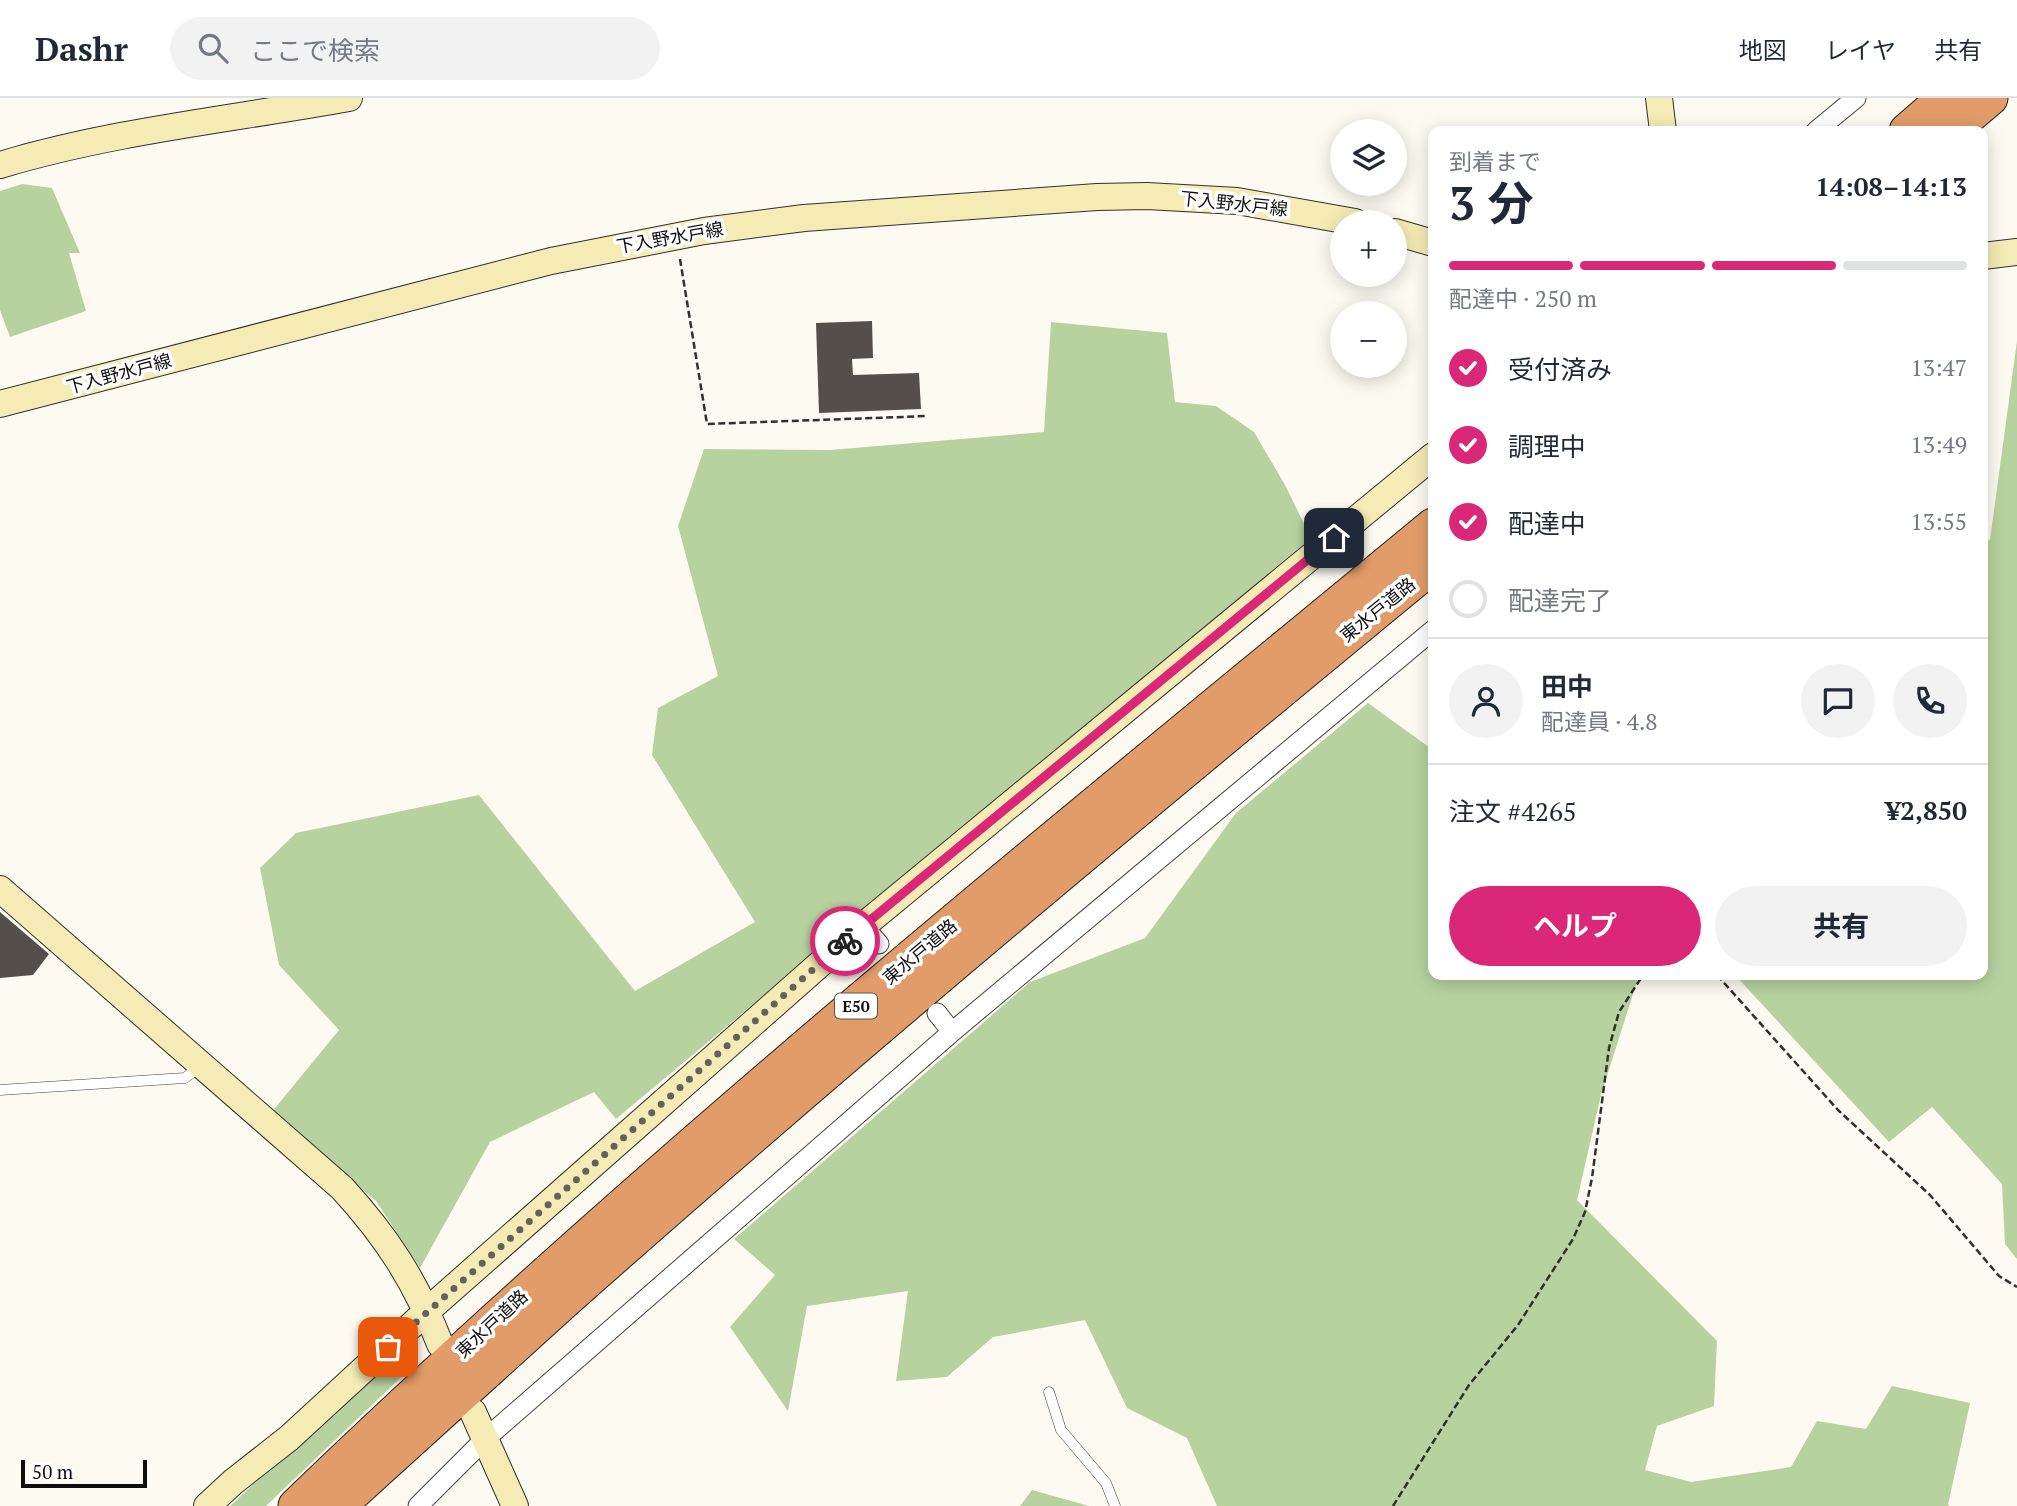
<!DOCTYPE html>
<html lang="ja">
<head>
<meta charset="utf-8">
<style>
	body { margin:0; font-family:"PT Serif","Noto Sans JP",serif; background:#f2f2f3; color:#1f2937; height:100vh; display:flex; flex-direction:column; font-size:26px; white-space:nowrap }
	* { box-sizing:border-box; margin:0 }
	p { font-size:23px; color:#747a83 }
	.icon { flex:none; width:38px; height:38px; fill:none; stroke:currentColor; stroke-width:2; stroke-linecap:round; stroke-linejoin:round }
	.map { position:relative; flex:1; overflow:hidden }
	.drawer { position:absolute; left:1428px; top:28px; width:560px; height:854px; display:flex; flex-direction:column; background:#fff; border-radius:14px; box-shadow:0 4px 18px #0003 }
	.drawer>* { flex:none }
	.controls { position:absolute; left:1330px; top:21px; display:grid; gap:14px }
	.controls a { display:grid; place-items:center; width:77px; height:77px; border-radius:50%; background:#fff; box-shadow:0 4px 18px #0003; font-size:35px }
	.scale { position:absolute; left:21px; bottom:18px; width:126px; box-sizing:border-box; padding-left:7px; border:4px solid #0e0e0e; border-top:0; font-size:19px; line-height:24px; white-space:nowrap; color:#0e0e0e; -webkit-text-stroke:5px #fff; paint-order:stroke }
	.pin { position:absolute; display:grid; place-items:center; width:60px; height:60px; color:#fff; margin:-30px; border-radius:14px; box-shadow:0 4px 10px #0006 }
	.courier { position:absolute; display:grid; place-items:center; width:70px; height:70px; margin:-35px; border:5px solid #db2777; border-radius:50%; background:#fff; color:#222; box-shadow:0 2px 9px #0007 }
	.summary em { font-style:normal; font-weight:700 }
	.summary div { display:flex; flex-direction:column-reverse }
	.summary { display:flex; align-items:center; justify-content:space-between; height:119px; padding:0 21px }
	h1 { font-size:46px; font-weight:700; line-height:52px }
	.bar { display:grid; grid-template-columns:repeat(4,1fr); gap:10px 7px; align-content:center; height:84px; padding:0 21px }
	.bar i { height:9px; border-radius:5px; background:#e0e1e3 }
	.bar .on { background:#db2777 }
	.bar p { grid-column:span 4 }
	.line { display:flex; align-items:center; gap:18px; padding:0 21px; border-top:2px solid #e0e1e3 }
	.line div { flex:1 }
	.round { display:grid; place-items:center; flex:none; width:74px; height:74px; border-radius:37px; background:#f2f2f3 }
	ol { padding:0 21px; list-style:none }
	li { display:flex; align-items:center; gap:21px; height:77px }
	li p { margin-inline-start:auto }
	li .icon { padding:7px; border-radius:50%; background:#db2777; color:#fff; stroke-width:4 }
	li:last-child { color:#747a83 }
	li i { width:38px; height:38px; border:4px solid #e0e1e3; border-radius:50% }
	.primary-button { display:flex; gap:14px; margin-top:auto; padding:14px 21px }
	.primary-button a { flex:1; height:80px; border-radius:42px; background:#db2777; color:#fff; font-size:28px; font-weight:700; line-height:80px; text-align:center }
	.primary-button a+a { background:#f2f2f3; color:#1f2937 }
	header { display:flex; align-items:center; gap:42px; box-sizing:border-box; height:98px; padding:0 35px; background:#fff; border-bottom:2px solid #e0e1e3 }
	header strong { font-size:33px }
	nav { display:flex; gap:38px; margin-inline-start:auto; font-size:24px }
	.search { width:490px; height:63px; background:#f2f2f3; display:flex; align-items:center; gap:18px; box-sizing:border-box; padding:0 24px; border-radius:38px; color:#747a83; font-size:26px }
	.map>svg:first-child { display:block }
	.forest { fill:#b8d29f }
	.building { fill:#554f4c }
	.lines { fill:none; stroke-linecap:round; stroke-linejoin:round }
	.lane-casing { stroke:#414141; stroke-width:11 }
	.street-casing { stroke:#414141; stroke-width:21 }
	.secondary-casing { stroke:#303030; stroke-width:28 }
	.highway-casing { stroke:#1f1f1f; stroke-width:37 }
	.path { stroke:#303030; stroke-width:2.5; stroke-dasharray:7 3.5; stroke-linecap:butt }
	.lane { stroke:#fff; stroke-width:10 }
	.street { stroke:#fff; stroke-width:19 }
	.secondary { stroke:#f5ebb4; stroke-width:26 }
	.highway { stroke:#e29c6a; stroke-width:35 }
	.done { stroke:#62615d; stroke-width:7; stroke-dasharray:0 12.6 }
	.route { stroke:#db2777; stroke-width:9 }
	.labels { text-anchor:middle; stroke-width:7; stroke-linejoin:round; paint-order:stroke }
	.shield { fill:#fff; stroke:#565656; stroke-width:2 }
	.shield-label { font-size:16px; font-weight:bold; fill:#0e0e0e }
	.street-label { font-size:18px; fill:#0e0e0e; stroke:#fff }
</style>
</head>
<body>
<header>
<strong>Dashr</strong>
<div class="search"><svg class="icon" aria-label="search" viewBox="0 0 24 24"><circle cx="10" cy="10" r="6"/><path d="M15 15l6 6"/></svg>ここで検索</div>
<nav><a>地図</a><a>レイヤ</a><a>共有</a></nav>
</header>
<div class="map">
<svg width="2017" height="1408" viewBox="0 0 2017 1408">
	<rect width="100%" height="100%" fill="#fdfaf1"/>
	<path class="forest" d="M22,86L52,90L80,155H69L86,213L10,239L0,212V93Z
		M1051,224L1167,235L1175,304L1216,308L1254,334L1285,387L1311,440L616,1021L594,994L490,1044L420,1170L376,1103L271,1015L339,932L279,867L260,770L296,735L479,697L635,893L755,824L652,657L658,610L718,578L678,428L704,351L830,352L1044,334Z
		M2017,243V1161L2005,1146L2002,1086L1932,1009L1889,1044L1735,877H1983V444L1990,442Z
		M1368,605L1433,652V877H1639L1601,997L1577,1102L1717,1243L1714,1308L1657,1328L1645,1372L1691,1384L1791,1369L1817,1323L1866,1331L1892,1288L1970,1305L1948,1407L1950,1408H1217L1187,1340L1127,1310L1085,1222L993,1239L947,1279L896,1283L908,1193L807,1208L788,1313L730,1229L775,1177L734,1141L1030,884L1145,840L1236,715Z
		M406,1244L414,1267L266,1408H230Z
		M1032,1392L1089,1408H1020Z"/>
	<path class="building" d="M872,223L873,260L852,261L853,277L919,275L921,311L819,315L816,225Z
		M0,814L49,856L33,877L0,880Z"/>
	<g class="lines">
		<g class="lane-casing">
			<path id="lane" d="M0,992L185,980L199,969
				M1049,1294L1061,1332L1106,1385L1115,1408"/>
		</g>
		<g class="street-casing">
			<path id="street" d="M1816,33L1856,0
				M863,828L879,846
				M937,915L952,934
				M418,1408L484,1342L952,934L1433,532"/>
		</g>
		<g class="secondary-casing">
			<path id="secondary" d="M1659,0L1663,33
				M0,67C113,33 233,21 349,0
				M1395,134L1433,145
				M1983,158L2017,154
				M0,306L551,163L704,133L804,120L1097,99L1147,98L1237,103L1355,124
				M0,791L342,1090C387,1139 416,1184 440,1246
				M473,1314L515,1408
				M207,1408L233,1384L289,1340L427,1213L863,828L1433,358"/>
		</g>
		<g class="highway-casing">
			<path id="highway" d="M1907,33L1945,0
				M1951,33L1990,0
				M296,1408C656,1061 1047,746 1433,428
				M338,1408C413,1340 488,1271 564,1203C848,951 1140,708 1433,467"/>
		</g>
		<path class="path" d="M680,161L707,326L928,318
			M1717,877L1838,1012L1930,1097L1999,1178L2017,1189
			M1393,1408L1469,1287L1518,1227L1573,1141L1585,1114L1592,1080L1609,950L1619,914L1643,877"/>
		<use href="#lane" class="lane"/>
		<use href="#street" class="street"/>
		<use href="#secondary" class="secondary"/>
		<use href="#highway" class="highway"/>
	</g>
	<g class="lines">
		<path class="done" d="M388,1249L845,843"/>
		<path class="route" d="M845,843L1334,440"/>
	</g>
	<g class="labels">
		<rect class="shield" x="835" y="895.5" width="42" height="25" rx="5"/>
		<g class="shield-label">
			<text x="856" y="914">E50</text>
		</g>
		<g class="street-label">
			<text transform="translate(1234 106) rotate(6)" y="6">下入野水戸線</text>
			<text transform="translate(670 140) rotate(-10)" y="6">下入野水戸線</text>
			<text transform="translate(119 276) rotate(-15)" y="6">下入野水戸線</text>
			<text transform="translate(1378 512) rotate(-39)" y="6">東水戸道路</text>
			<text transform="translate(920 854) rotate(-40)" y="6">東水戸道路</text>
			<text transform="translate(492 1226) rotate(-43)" y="6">東水戸道路</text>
		</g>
	</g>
</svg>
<div class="controls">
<a><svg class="icon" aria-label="layers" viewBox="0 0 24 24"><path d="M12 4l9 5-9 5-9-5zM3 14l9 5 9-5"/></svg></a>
<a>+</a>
<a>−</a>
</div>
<div class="scale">50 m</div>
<div class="pin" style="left:388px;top:1249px;background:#ea580c"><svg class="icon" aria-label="bag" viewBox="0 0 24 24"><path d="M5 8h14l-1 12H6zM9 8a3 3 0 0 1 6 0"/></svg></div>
<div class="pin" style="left:1334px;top:440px;background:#1f2937"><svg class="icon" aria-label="home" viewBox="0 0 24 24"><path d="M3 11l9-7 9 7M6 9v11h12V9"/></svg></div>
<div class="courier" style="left:845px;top:843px"><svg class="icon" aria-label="bike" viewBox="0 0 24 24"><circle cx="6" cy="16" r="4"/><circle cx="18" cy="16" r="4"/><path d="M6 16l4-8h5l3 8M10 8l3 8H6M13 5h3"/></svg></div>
<section class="drawer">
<div class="summary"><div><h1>3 分</h1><p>到着まで</p></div><em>14:08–14:13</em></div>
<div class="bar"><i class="on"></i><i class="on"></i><i class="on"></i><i></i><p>配達中 · 250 m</p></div>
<ol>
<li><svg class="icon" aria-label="check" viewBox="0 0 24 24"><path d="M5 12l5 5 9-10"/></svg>受付済み<p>13:47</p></li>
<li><svg class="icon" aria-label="check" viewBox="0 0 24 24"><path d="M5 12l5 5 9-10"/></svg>調理中<p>13:49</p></li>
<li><svg class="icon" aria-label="check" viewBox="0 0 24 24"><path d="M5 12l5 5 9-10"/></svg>配達中<p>13:55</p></li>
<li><i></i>配達完了</li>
</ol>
<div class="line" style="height:126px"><a class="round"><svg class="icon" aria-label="person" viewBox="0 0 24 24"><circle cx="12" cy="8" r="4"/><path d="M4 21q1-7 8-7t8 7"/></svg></a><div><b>田中</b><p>配達員 · 4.8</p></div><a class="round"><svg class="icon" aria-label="chat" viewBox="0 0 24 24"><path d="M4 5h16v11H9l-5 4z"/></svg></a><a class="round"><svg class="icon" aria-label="phone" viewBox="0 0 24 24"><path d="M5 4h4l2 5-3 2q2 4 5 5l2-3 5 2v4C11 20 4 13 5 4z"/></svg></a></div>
<div class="line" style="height:91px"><div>注文 #4265</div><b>¥2,850</b></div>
<div class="primary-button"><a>ヘルプ</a><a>共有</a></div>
</section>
</div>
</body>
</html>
